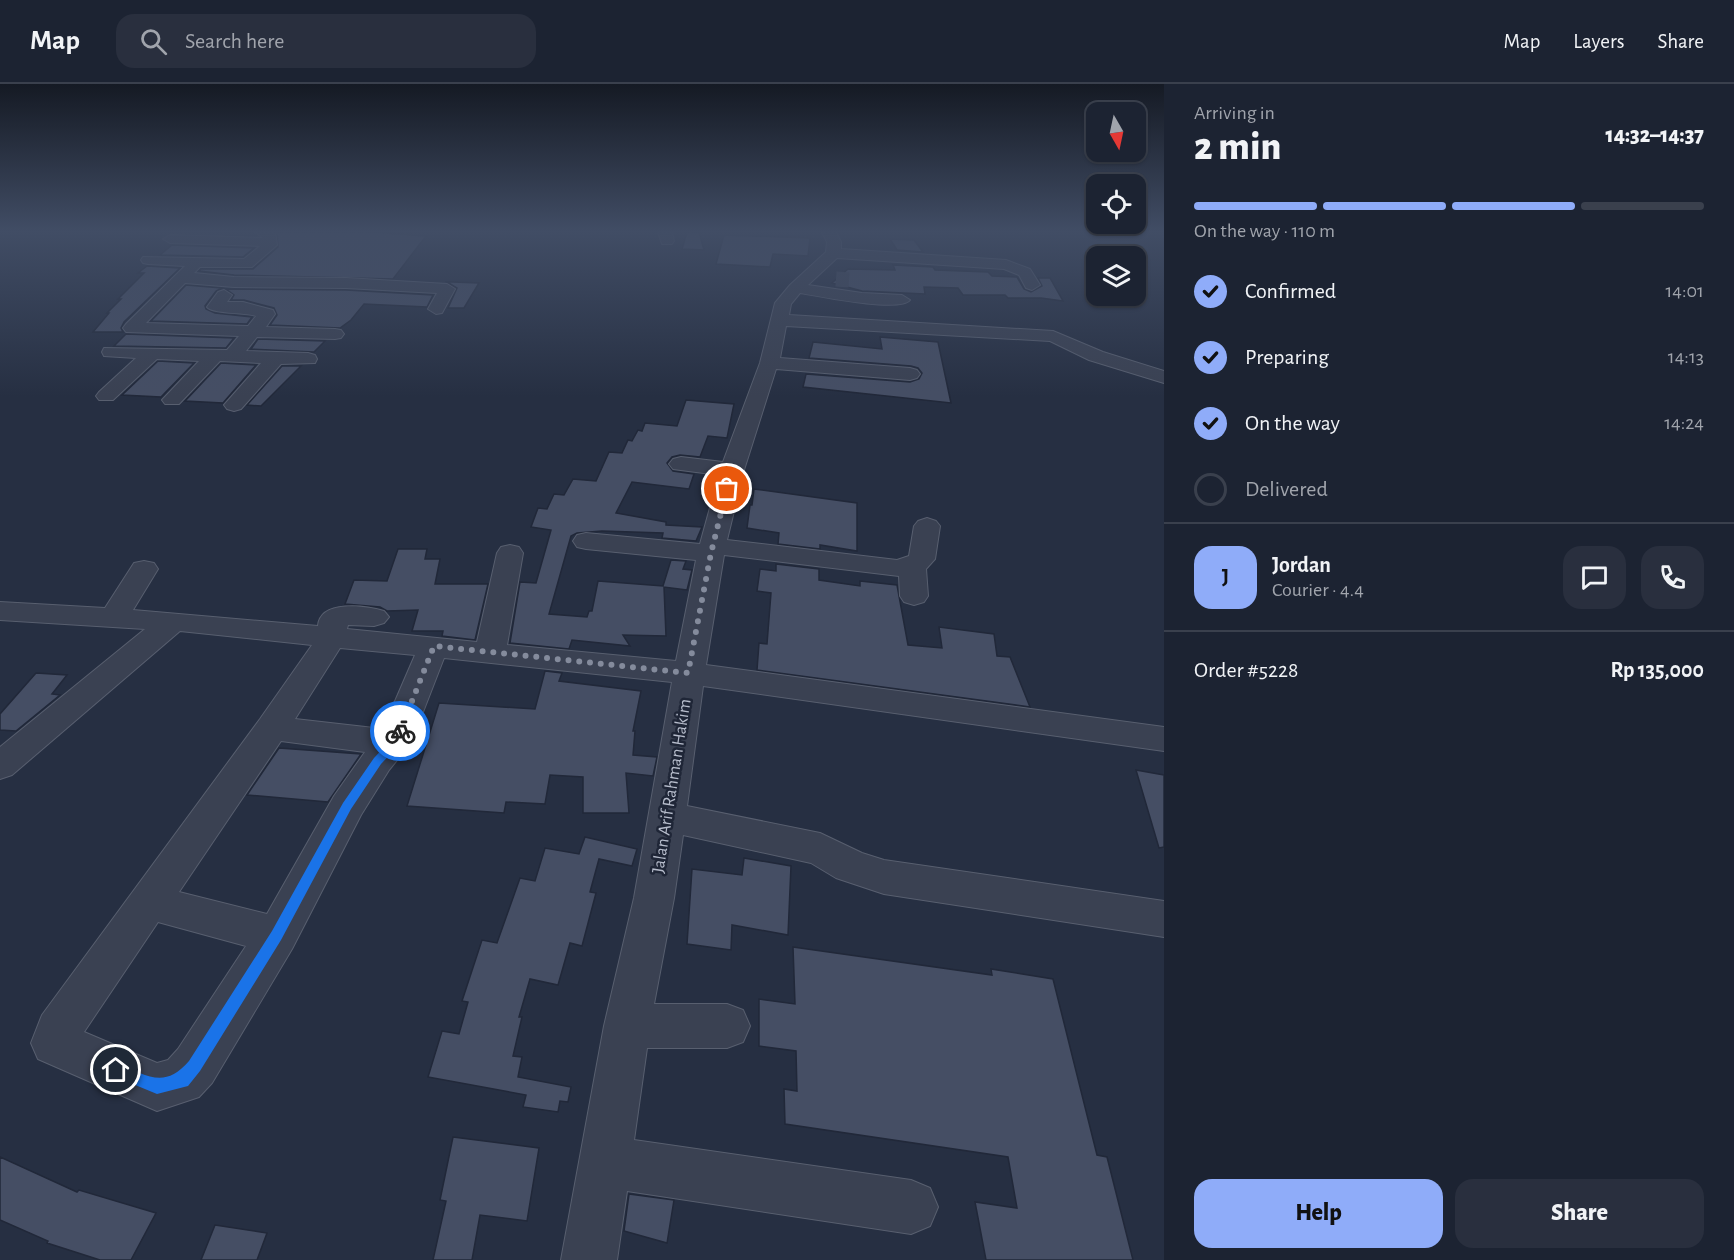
<!DOCTYPE html>
<html lang="en">
<head>
<meta charset="utf-8">
<style>
	body { margin:0; font-family:"Alegreya Sans",sans-serif; background:#292f3e; color:#f1f3f6; height:100vh; display:flex; flex-direction:column; font-size:22px; white-space:nowrap }
	* { box-sizing:border-box; margin:0 }
	p { font-size:20px; color:#a0a4ac }
	.icon { flex:none; width:33px; height:33px; fill:none; stroke:currentColor; stroke-width:2; stroke-linecap:round; stroke-linejoin:round }
	.map { position:relative; flex:1; overflow:hidden }
	.panel { display:flex; flex-direction:column; background:#1c2332; width:570px }
	.panel>* { flex:none }
	.needle { width:39px; rotate:171deg }
	.controls { position:absolute; left:1086px; top:18px; display:grid; gap:12px }
	.controls a { display:grid; place-items:center; width:60px; height:60px; border-radius:12px; background:#1c2332; box-shadow:0 2px 4px #0004,0 0 0 2px #3a404d; font-size:30px }
	.pin { position:absolute; display:grid; place-items:center; width:51px; height:51px; color:#fff; margin:-26px; border:3px solid #fff; border-radius:50%; box-shadow:0 2px 6px #0007 }
	.courier { position:absolute; display:grid; place-items:center; width:60px; height:60px; margin:-30px; border:4px solid #1a73e8; border-radius:50%; background:#fff; color:#222; box-shadow:0 2px 8px #0007 }
	.overview em { font-style:normal; font-weight:800 }
	.overview div { display:flex; flex-direction:column-reverse }
	.overview { display:flex; align-items:center; justify-content:space-between; height:102px; padding:0 30px }
	h1 { font-size:39px; font-weight:800; line-height:45px }
	.bar { display:grid; grid-template-columns:repeat(4,1fr); gap:9px 6px; align-content:center; height:72px; padding:0 30px }
	.bar i { height:8px; border-radius:4px; background:#3a404d }
	.bar .on { background:#8facf9 }
	.bar p { grid-column:span 4 }
	.line { display:flex; align-items:center; gap:15px; padding:0 30px; border-top:2px solid #3a404d }
	.line div { flex:1 }
	.round { display:grid; place-items:center; flex:none; width:63px; height:63px; border-radius:18px; background:#292f3e }
	ol { padding:0 30px; list-style:none }
	li { display:flex; align-items:center; gap:18px; height:66px }
	li p { margin-inline-start:auto }
	li .icon { padding:6px; border-radius:50%; background:#8facf9; color:#111; stroke-width:4 }
	li:last-child { color:#a0a4ac }
	li i { width:33px; height:33px; border:3px solid #3a404d; border-radius:50% }
	.button { display:flex; gap:12px; margin-top:auto; padding:12px 30px }
	.button a { flex:1; height:69px; border-radius:18px; background:#8facf9; color:#111; font-size:24px; font-weight:800; line-height:69px; text-align:center }
	.button a+a { background:#292f3e; color:#f1f3f6 }
	header { display:flex; align-items:center; gap:36px; box-sizing:border-box; height:84px; padding:0 30px; background:#1c2332; border-bottom:2px solid #3a404d }
	header strong { font-size:28px }
	nav { display:flex; gap:33px; margin-inline-start:auto; font-size:21px }
	.search { width:420px; height:54px; background:#292f3e; display:flex; align-items:center; gap:15px; box-sizing:border-box; padding:0 21px; border-radius:18px; color:#a0a4ac; font-size:22px }
	main { display:flex; flex:1; min-height:0 }
	.map>svg:first-child { display:block }
	.building { fill:#454e64; stroke:#212839; stroke-width:1.5 }
	.lines { fill:none; stroke-linecap:round; stroke-linejoin:round }
	.minor-tunnel { stroke:#3c4457; stroke-width:15; stroke-dasharray:15 8; stroke-linecap:butt }
	.minor-casing { stroke:#585f6f; stroke-width:2 }
	.minor { fill:#3a4152; fill-rule:evenodd }
	.route { fill:#1a73e8 }
	.done { stroke:#848b9c; stroke-width:6; stroke-dasharray:0 10.8 }
	.labels { text-anchor:middle; stroke-width:5; stroke-linejoin:round; paint-order:stroke }
	.street-label { font-size:18px; fill:#b7bdcc; stroke:#1f2637 }
</style>
</head>
<body>
<header>
<strong>Map</strong>
<div class="search"><svg class="icon" aria-label="search" viewBox="0 0 24 24"><circle cx="10" cy="10" r="6"/><path d="M15 15l6 6"/></svg>Search here</div>
<nav><a>Map</a><a>Layers</a><a>Share</a></nav>
</header>
<main>
<div class="map">
<svg width="1164" height="1176" viewBox="0 0 1164 1176">
	<rect width="100%" height="100%" fill="#262f42"/>
	<path class="building" d="M277,148H372L426,152L393,195L234,191L199,187L201,185H253L278,163Z
		M687,148H699L704,166L682,165Z
		M724,151L810,154L808,172L773,170L770,183L716,180Z
		M890,155L914,156L923,168L897,166Z
		M172,161L254,164L243,173L160,171Z
		M893,181L933,183L935,186L988,188L992,192L1017,193L1024,205L1031,208L1042,202L1038,194H1050L1063,217L1041,214H1008L1005,211H963L958,204L924,203L925,210L862,207L832,199L848,185L895,186Z
		M147,182L180,184L124,238L121,244L123,248H93L109,229H107L121,215H118L144,189H138Z
		M447,198H453L479,199L464,224H448L457,204Z
		M186,201L222,204L216,207L205,222L206,225L215,229L252,233L247,240L151,237Z
		M226,205L346,206L433,211L427,223L364,220L351,236L340,244L270,241L277,231L274,224L244,216H231L234,211Z
		M126,250L234,254L226,264L114,262Z
		M880,253L938,258L951,319L803,303L806,290L910,298L919,295L922,289L918,284L911,282L809,274L813,258L882,265Z
		M258,255L325,257L314,268L251,265Z
		M158,277L194,279L161,313L122,311Z
		M221,279L256,281L223,319L185,317Z
		M282,282H301L261,322L247,321Z
		M686,316L734,320L727,354L708,352L700,373L680,371L672,373L667,379L673,387L694,390L689,405L632,398L616,429L666,438V441L702,443L696,457L662,454L663,449L602,447L577,449L571,452L549,530L587,533L589,527H592L598,497L663,502L671,476L686,477L683,485L692,486L687,506L664,503L666,552L623,551L630,562L572,556L569,565L510,559L520,498L536,499L551,446L531,443L538,424L547,425L554,410L564,411L573,395L596,397L609,368L622,369L628,356L632,357L638,346L642,347L645,339L677,342Z
		M754,405L857,419V467L820,461V465L778,460L779,449L747,444L750,421H752Z
		M398,465H427L425,475H440L435,500H488L475,556L442,552L443,547H412L418,526L387,527L380,523L345,520L354,496L387,497Z
		M776,480L819,485V496L860,502V497L897,501L908,561L942,564L939,543L994,550L997,572L1010,573L1030,623L757,586L759,559L767,560L771,509L757,507L760,485L776,487Z
		M545,587L562,589L559,597L641,607L633,647H635L633,671L657,673L653,692L626,689L629,729H583V693L550,691L545,720L506,718L504,729L407,722L439,619L535,625Z
		M36,589L67,591L52,610L60,611L16,647L0,646V630Z
		M279,664L361,670L328,718L247,711Z
		M1136,686L1164,691V763L1159,764Z
		M585,753L637,765L632,782L599,775L590,808L596,809L582,862L570,859L558,901L530,895L519,933H522L513,972L522,973L518,993L571,1003L568,1018L560,1017L558,1028L523,1023L526,1011L428,993L442,947L459,950L468,918L462,917L482,856L497,859L520,794L535,797L545,764L579,770Z
		M744,774L791,782L788,851L732,841L731,866L687,860L692,785L742,791Z
		M793,863L992,891L991,885L1053,895L1097,1071L1107,1073L1133,1176H986L975,1118L1017,1124L1008,1073L785,1040L784,1005L797,1007L796,967L759,962V915L795,920Z
		M453,1053L539,1064L527,1137L480,1131L472,1176H433L446,1117L440,1116Z
		M0,1073L77,1108L79,1106L156,1129L131,1176H100L47,1159L48,1157L0,1136Z
		M629,1110L674,1116L667,1159L624,1147Z
		M215,1141L267,1149L257,1176H201Z"/>
	<g class="lines">
		<path class="minor-tunnel" d="M836,195L849,196"/>
		<g class="minor-casing">
			<path id="minor" d="M255,148H275L277,161L252,183H200L194,189L234,193L346,194L447,200L455,205L442,229L436,230L428,225L437,209L346,204L234,203L185,199L146,239L248,242L256,232C243,228 213,230 207,223L218,208L224,206L232,211L227,218H243L273,226L275,230L266,243L335,245L341,246L344,250L341,254L335,255L257,253L246,267L308,269L315,271L317,275L315,279L281,280L241,325L234,327L227,325L224,321L261,279L220,277L179,320H165L162,316L199,277L157,275L113,316H99L96,312L99,308L136,274L104,272L102,268L104,264L227,266L239,252L126,248L123,244L126,240L185,182L148,180L143,179L141,176L143,173L244,175L260,162L170,159L163,155L170,151L263,154Z
				M658,148H672L674,157L672,160H662Z
				M822,148H836L841,158V165L1006,176L1030,185L1040,201L1032,206L1026,204L1019,191L1004,185L837,174L808,201L862,209L902,211L910,216C900,229 818,212 800,209L791,220L789,231L1053,247L1103,268L1164,287V299L1089,276L1050,257L786,242L780,274L910,284L917,286L920,290L917,294L910,296L776,285L744,386L727,456L897,476L909,472L914,442L918,437L927,434L936,437L940,442L935,475L926,485L928,512L924,518L914,521L904,518L900,512L899,492L724,471L706,581L1164,643V667L703,602L687,722L820,749L862,769L884,776L1164,817V853L884,810L836,794L811,779L683,751L674,814L654,920H727L743,926L750,942L743,958L727,964H647L634,1056L911,1096L930,1104L938,1123L930,1142L911,1150L627,1107L617,1176H561L604,942L634,814L672,598L444,574L411,659L389,686L361,731L292,865L212,999L199,1013L157,1027L38,975L31,959L42,931L260,635L312,561L180,547L12,691L0,695V663L145,545L0,536V518L105,524L134,479L144,477L154,479L158,485L133,526L318,542C320,515 367,522 384,527L389,533L384,539L374,542L348,541L347,545L477,558L497,469L501,463L510,461L519,463L523,469L507,561L676,577L696,476L586,465L577,463L573,457L577,451L586,449L700,460L719,391L673,385L669,380L673,375L681,373L723,378L760,279L775,219L790,201L826,168L827,158ZM340,564L415,571L383,645L295,635ZM281,657L365,668L334,712L267,830L179,808ZM158,838L246,862L178,965L168,976L157,979L84,948Z"/>
		</g>
		<use href="#minor" class="minor"/>
	</g>
	<linearGradient id="sky" x2="0" y2="1"><stop stop-color="#151a24"/><stop offset="0.47" stop-color="#414d65"/><stop offset="1" stop-color="#414d65" stop-opacity="0"/></linearGradient>
	<rect width="1164" height="313" fill="url(#sky)"/>
	<path class="route" d="M400,644L405,647L398,662L381,680L351,725L281,856L200,987L188,1002L157,1010L111,991L109,986L111,981L116,979C147,991 164,1006 189,977L272,847L343,719L374,674L390,657L396,645Z"/>
	<g class="lines">
		<path class="done" d="M400,647L434,562L688,589L711,469L727,405"/>
	</g>
	<g class="labels">
		<g class="street-label">
			<text transform="translate(671 702) rotate(-81)" y="6">Jalan Arif Rahman Hakim</text>
		</g>
	</g>
</svg>
<div class="controls">
<a><svg class="needle" viewBox="-14 -14 28 28"><path d="M0-13l5 13h-10z" fill="#e53935"/><path d="M0 13l5-13h-10z" fill="#a0a4ac"/></svg></a>
<a><svg class="icon" aria-label="locate" viewBox="0 0 24 24"><circle cx="12" cy="12" r="6"/><path d="M12 2v4M12 18v4M2 12h4M18 12h4"/></svg></a>
<a><svg class="icon" aria-label="layers" viewBox="0 0 24 24"><path d="M12 4l9 5-9 5-9-5zM3 14l9 5 9-5"/></svg></a>
</div>
<div class="pin" style="left:727px;top:405px;background:#ea580c"><svg class="icon" aria-label="bag" viewBox="0 0 24 24"><path d="M5 8h14l-1 12H6zM9 8a3 3 0 0 1 6 0"/></svg></div>
<div class="pin" style="left:116px;top:986px;background:#1f2937"><svg class="icon" aria-label="home" viewBox="0 0 24 24"><path d="M3 11l9-7 9 7M6 9v11h12V9"/></svg></div>
<div class="courier" style="left:400px;top:647px"><svg class="icon" aria-label="bike" viewBox="0 0 24 24"><circle cx="6" cy="16" r="4"/><circle cx="18" cy="16" r="4"/><path d="M6 16l4-8h5l3 8M10 8l3 8H6M13 5h3"/></svg></div>
</div>
<section class="panel">
<div class="overview"><div><h1>2 min</h1><p>Arriving in</p></div><em>14:32–14:37</em></div>
<div class="bar"><i class="on"></i><i class="on"></i><i class="on"></i><i></i><p>On the way · 110 m</p></div>
<ol>
<li><svg class="icon" aria-label="check" viewBox="0 0 24 24"><path d="M5 12l5 5 9-10"/></svg>Confirmed<p>14:01</p></li>
<li><svg class="icon" aria-label="check" viewBox="0 0 24 24"><path d="M5 12l5 5 9-10"/></svg>Preparing<p>14:13</p></li>
<li><svg class="icon" aria-label="check" viewBox="0 0 24 24"><path d="M5 12l5 5 9-10"/></svg>On the way<p>14:24</p></li>
<li><i></i>Delivered</li>
</ol>
<div class="line" style="height:108px"><b class="round" style="background:#8facf9;color:#111">J</b><div><b>Jordan</b><p>Courier · 4.4</p></div><a class="round"><svg class="icon" aria-label="chat" viewBox="0 0 24 24"><path d="M4 5h16v11H9l-5 4z"/></svg></a><a class="round"><svg class="icon" aria-label="phone" viewBox="0 0 24 24"><path d="M5 4h4l2 5-3 2q2 4 5 5l2-3 5 2v4C11 20 4 13 5 4z"/></svg></a></div>
<div class="line" style="height:78px"><div>Order #5228</div><b>Rp 135,000</b></div>
<div class="button"><a>Help</a><a>Share</a></div>
</section>
</main>
</body>
</html>
